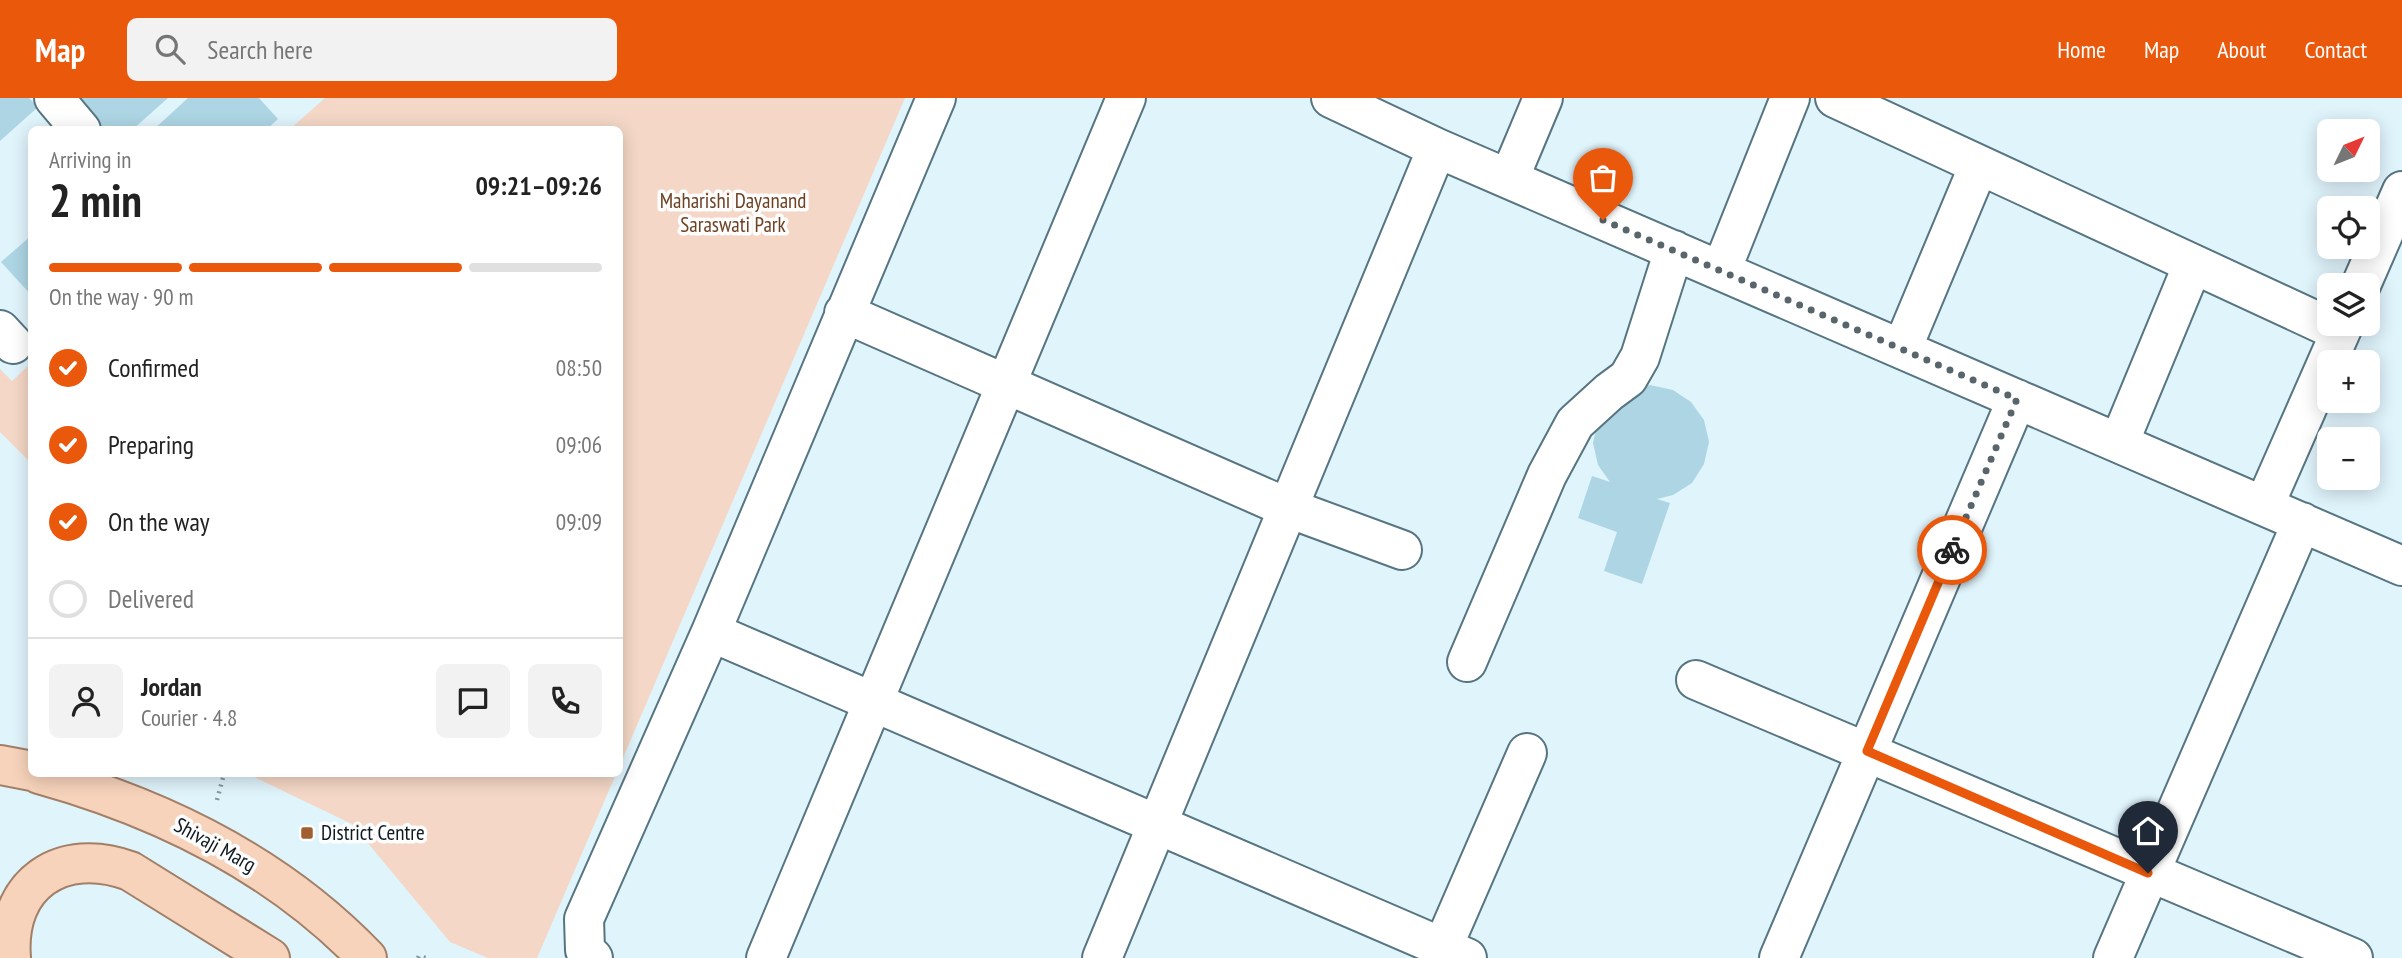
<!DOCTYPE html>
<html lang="en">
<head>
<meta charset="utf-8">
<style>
	body { margin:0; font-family:"PT Sans Narrow",sans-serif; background:#f2f2f2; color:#222; height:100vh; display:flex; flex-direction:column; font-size:26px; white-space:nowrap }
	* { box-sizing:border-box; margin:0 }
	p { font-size:23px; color:#767676 }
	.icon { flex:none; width:38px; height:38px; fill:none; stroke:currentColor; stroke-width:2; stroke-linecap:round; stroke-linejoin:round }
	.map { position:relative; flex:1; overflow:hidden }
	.drawer { position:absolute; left:28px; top:28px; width:595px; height:651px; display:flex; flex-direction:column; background:#fff; border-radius:10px; box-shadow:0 4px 18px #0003 }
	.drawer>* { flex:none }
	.needle { width:46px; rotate:47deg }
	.controls { position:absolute; left:2317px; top:21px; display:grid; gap:14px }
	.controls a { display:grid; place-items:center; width:63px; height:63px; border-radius:10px; background:#fff; box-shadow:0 4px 18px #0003; font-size:35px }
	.pin { position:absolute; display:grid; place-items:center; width:60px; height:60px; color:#fff; margin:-72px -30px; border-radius:50% 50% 50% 0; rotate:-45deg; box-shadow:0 0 7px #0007 }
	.pin .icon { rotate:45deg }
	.courier { position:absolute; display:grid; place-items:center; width:70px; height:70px; margin:-35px; border:5px solid #ea580c; border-radius:50%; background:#fff; color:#222; box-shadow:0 2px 9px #0007 }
	.summary em { font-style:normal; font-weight:600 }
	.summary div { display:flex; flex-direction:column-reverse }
	.summary { display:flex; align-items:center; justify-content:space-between; height:119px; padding:0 21px }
	h1 { font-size:46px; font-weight:600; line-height:52px }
	.bar { display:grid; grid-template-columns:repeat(4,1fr); gap:10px 7px; align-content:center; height:84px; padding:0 21px }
	.bar i { height:9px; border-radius:5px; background:#e0e0e0 }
	.bar .active { background:#ea580c }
	.bar p { grid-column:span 4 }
	.line { display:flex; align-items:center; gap:18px; padding:0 21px; border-top:2px solid #e0e0e0 }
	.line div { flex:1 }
	.round { display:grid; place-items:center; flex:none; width:74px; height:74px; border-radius:10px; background:#f2f2f2 }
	ol { padding:0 21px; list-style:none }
	li { display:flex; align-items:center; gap:21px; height:77px }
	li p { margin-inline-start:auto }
	li .icon { padding:7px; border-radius:50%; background:#ea580c; color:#fff; stroke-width:4 }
	li:last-child { color:#767676 }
	li i { width:38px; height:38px; border:4px solid #e0e0e0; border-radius:50% }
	header { display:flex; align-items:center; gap:42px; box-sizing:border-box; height:98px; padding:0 35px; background:#ea580c; color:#fff }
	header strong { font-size:33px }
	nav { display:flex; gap:38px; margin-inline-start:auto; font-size:24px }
	.search { width:490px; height:63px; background:#f2f2f2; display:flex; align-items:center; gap:18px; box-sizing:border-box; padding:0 24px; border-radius:10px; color:#767676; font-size:26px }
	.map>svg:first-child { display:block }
	.green { fill:#f4d7c6 }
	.building { fill:#aed5e4 }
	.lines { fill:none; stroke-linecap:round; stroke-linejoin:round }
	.minor-casing { stroke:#567581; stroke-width:42 }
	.primary-casing { stroke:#a27f67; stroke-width:42 }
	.path { stroke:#86979e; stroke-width:4.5; stroke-dasharray:2 5; stroke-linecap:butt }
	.minor { stroke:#fff; stroke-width:38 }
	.primary { stroke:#f7d3bb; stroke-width:38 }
	.done { stroke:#58666c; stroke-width:7; stroke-dasharray:0 12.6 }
	.route { stroke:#ea580c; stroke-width:9 }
	.poi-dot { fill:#a25e2e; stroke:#fdfdfd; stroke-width:2.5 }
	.labels { text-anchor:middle; stroke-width:7; stroke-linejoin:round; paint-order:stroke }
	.park-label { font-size:21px; fill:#6e4123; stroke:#fdfdfd }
	.poi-label { font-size:21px; fill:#0e1a1f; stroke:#fdfdfd; text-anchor:start }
	.street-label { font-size:21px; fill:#0e1a1f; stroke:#fdfdfd }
</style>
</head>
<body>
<header>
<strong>Map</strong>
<div class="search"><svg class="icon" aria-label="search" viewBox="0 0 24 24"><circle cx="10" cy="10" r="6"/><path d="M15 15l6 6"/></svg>Search here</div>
<nav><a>Home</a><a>Map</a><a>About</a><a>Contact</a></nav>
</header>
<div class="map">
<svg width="2402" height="860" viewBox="0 0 2402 860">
	<rect width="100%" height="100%" fill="#e0f4fc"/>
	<path class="green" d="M325,0H905L620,667V32L290,31Z
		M31,265V365L0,334V271L12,283Z
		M248,676H616L537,860H488L450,844L352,726Z"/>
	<path class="building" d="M0,0H29L38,9L0,43Z
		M72,0H168L132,32H100Z
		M188,0H259L278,21L266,32H153Z
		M32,137V198L1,164Z
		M1650,287L1673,292L1691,304L1704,322L1709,344L1704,366L1692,385L1673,397L1657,401L1670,405L1642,486L1604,473L1617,434L1578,420L1592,378L1610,384L1598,367L1593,345L1598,323L1629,292Z"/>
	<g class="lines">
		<g class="minor-casing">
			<path id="minor" d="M54,0L81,32
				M1331,0L1437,50L2402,468
				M1835,0L2340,234
				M1509,81L1543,0
				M1721,173L1790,0
				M2361,187L2402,93
				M844,215L1288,410L1402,452
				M0,232L13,246
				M1902,251L1979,67
				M2119,345L2193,166
				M2264,408L2344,226
				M711,534L1467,860
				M1467,564L1547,377L1575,325L1609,294L1628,280L1640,259L1674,152
				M1696,582L2353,860
				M593,860L585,852L584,821L711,534L936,0
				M766,860L1126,0
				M1102,860L1437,50
				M1438,860L1527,655
				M1779,860L2017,301
				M2113,860L2302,424"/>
		</g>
		<g class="primary-casing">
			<path id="primary" d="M0,667L32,673
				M39,676C161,710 278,767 367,860
				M11,860C5,785 62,748 130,773L270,860"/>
		</g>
		<path class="path" d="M217,702L224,676
			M418,860L419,858L426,860"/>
		<use href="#minor" class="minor"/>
		<use href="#primary" class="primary"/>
	</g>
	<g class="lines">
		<path class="done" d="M1603,122L2017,301L1952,452"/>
		<path class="route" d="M1952,452L1867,653L2148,775"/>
	</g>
	<rect class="poi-dot" x="300" y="728" width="14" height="14" rx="3.5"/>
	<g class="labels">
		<g class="park-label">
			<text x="733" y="110">Maharishi Dayanand<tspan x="733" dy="24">Saraswati Park</tspan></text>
		</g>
		<g class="poi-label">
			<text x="321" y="742">District Centre</text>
		</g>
		<g class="street-label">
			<text transform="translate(215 747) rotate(29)" y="7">Shivaji Marg</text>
		</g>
	</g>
</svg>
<div class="controls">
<a><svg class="needle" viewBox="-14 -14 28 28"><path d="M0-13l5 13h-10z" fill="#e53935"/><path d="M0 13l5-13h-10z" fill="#767676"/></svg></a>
<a><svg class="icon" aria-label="locate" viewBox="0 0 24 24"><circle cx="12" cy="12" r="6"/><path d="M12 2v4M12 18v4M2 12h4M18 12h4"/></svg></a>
<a><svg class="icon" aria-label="layers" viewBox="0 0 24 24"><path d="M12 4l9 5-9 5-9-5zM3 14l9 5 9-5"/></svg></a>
<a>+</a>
<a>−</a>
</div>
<div class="pin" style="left:1603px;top:122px;background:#ea580c"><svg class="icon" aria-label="bag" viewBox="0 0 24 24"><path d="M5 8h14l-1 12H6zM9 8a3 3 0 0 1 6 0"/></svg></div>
<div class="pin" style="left:2148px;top:775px;background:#1f2937"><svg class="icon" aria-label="home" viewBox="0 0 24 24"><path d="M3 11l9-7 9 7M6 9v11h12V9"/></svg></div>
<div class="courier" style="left:1952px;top:452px"><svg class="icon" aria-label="bike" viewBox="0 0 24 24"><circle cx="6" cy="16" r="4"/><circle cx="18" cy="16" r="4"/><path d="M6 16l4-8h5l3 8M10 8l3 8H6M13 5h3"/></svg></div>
<section class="drawer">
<div class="summary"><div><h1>2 min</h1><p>Arriving in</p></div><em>09:21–09:26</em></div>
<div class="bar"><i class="active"></i><i class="active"></i><i class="active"></i><i></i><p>On the way · 90 m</p></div>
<ol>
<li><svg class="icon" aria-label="check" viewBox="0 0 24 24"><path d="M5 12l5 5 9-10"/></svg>Confirmed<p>08:50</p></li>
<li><svg class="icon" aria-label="check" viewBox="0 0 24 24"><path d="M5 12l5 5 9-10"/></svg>Preparing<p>09:06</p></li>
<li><svg class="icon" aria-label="check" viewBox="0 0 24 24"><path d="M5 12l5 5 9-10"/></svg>On the way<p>09:09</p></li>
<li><i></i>Delivered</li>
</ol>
<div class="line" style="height:126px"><a class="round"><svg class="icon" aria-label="person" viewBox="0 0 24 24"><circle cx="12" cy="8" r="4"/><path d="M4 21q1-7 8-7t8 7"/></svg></a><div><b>Jordan</b><p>Courier · 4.8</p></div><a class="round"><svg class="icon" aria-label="chat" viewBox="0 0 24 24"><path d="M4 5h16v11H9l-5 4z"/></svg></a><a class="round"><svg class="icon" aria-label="phone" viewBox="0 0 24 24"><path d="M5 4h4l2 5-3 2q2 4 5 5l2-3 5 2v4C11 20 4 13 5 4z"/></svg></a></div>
</section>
</div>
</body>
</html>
